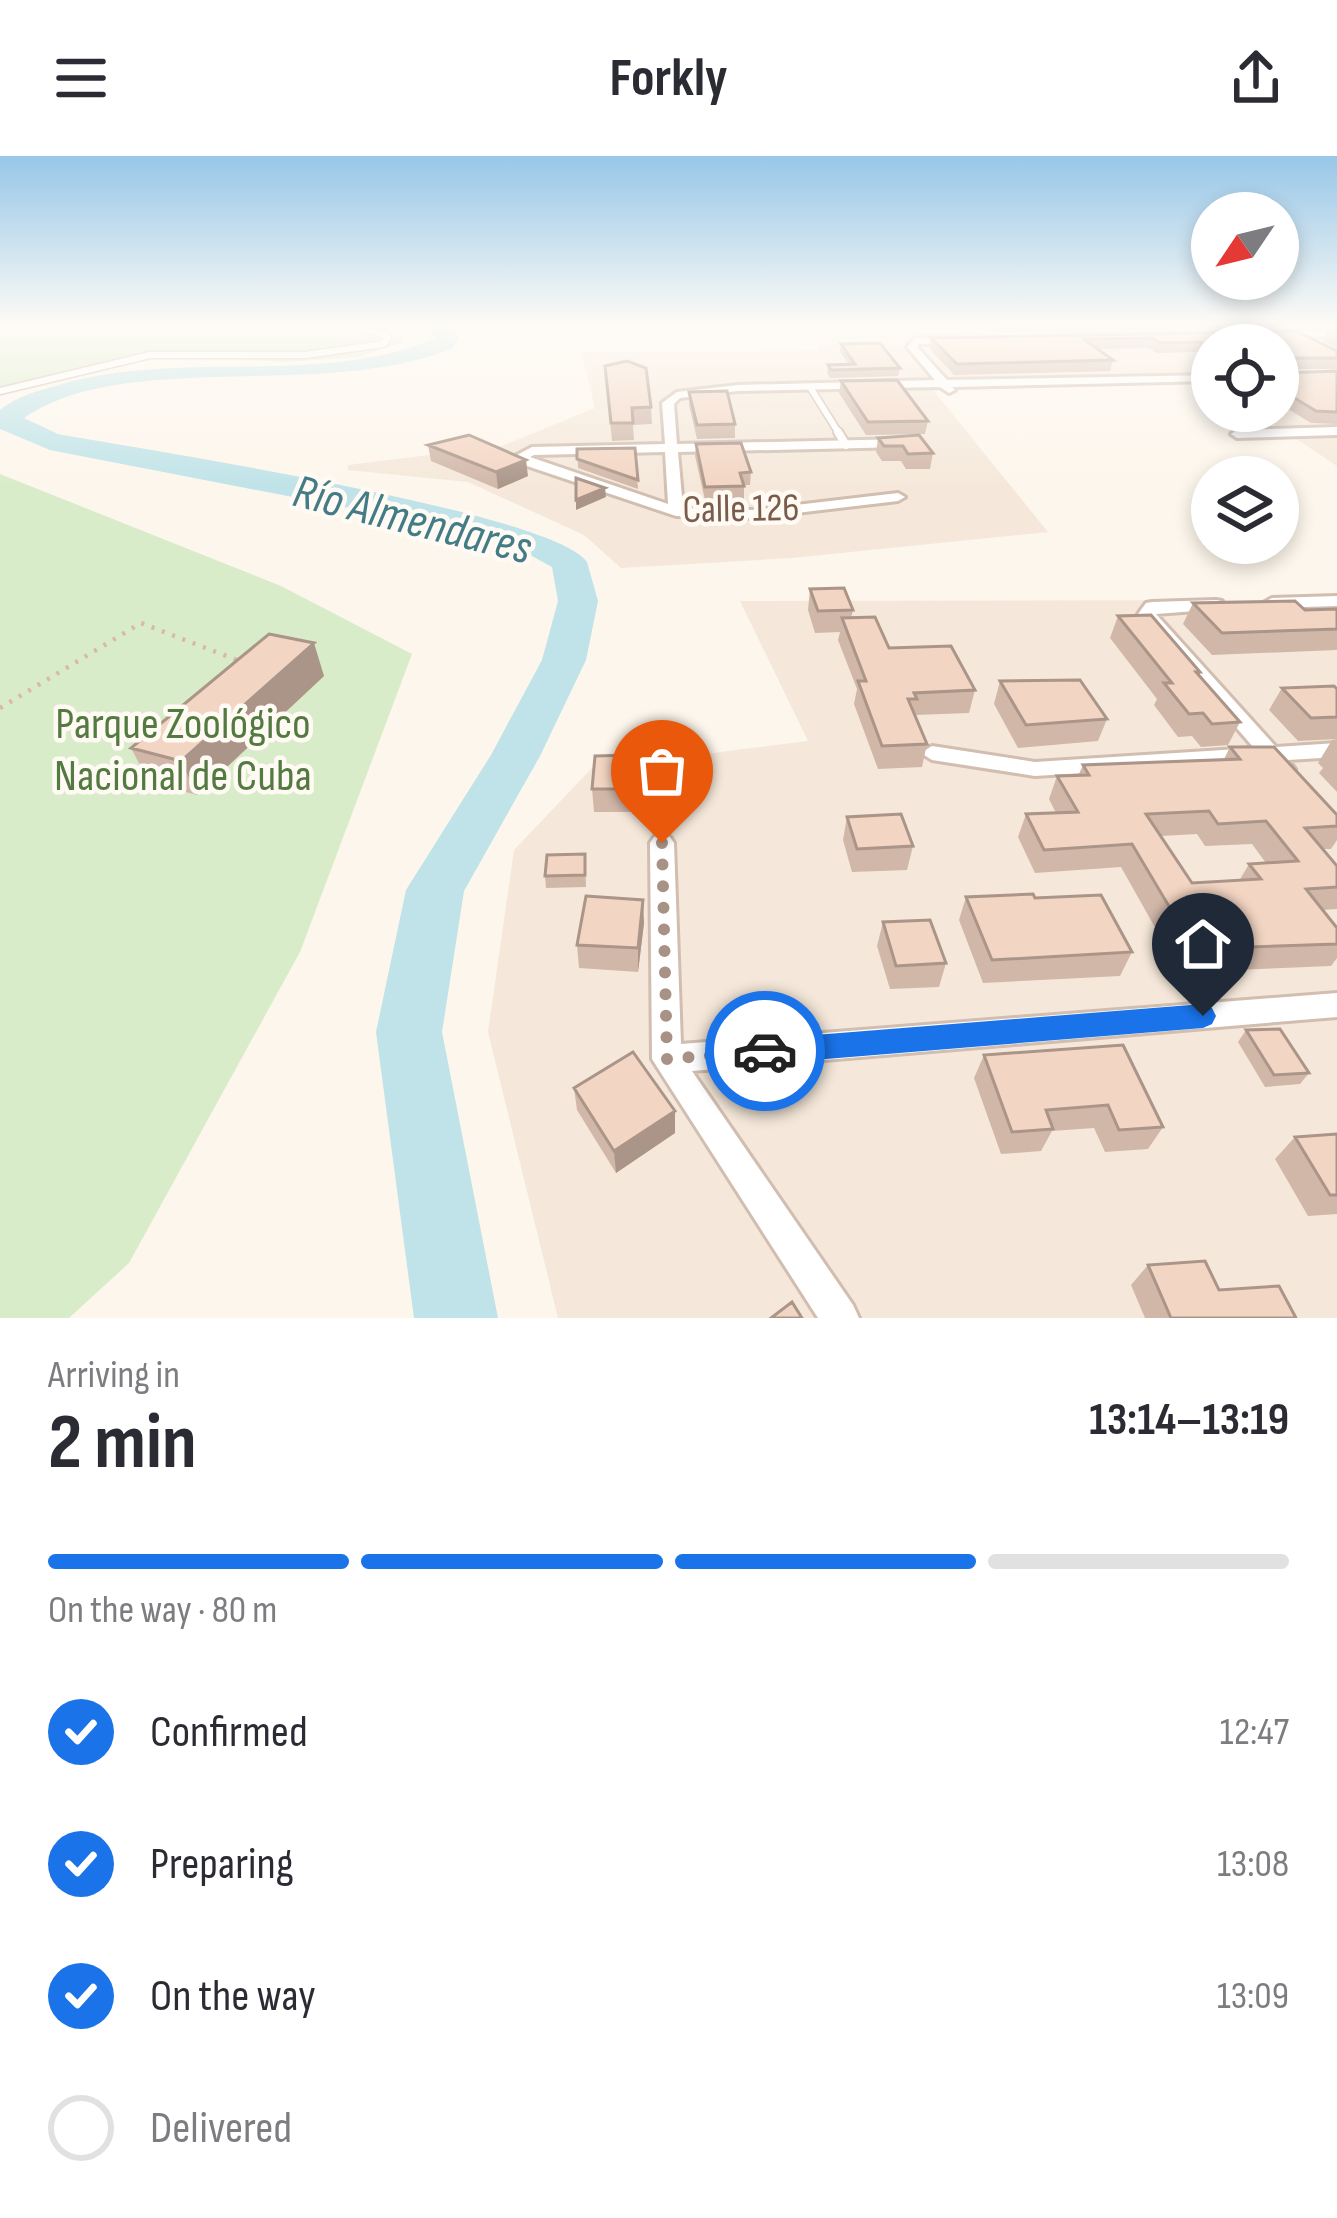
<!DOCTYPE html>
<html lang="en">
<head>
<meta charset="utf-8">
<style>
	body { margin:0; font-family:"Sofia Sans Condensed",sans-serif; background:#f2f2f3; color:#2b2b33; height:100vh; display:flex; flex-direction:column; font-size:45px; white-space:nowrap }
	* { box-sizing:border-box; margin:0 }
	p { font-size:39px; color:#7c7c81 }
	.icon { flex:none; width:66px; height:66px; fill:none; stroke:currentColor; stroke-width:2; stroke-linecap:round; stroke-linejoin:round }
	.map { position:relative; height:1162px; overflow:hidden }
	.panel { display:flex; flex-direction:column; background:#fff; flex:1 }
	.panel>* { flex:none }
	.needle { width:78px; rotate:235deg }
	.tools { position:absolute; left:1191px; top:36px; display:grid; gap:24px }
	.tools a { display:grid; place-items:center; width:108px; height:108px; border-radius:50%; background:#fff; box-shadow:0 6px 18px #0003; font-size:60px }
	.pin { position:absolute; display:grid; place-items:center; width:102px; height:102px; color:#fff; margin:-123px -51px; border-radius:50% 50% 50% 0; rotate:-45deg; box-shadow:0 0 12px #0007 }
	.pin .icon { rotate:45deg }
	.courier { position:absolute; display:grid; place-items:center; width:120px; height:120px; margin:-60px; border:9px solid #1a73e8; border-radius:50%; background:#fff; color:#222; box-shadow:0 3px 15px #0007 }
	.overview em { font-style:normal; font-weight:700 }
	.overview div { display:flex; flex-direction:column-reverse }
	.overview { display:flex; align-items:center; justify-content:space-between; height:204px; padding:0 48px }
	h1 { font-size:78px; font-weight:700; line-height:90px }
	.bar { display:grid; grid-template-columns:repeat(4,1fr); gap:18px 12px; align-content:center; height:144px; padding:0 48px }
	.bar i { height:15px; border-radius:9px; background:#e1e1e2 }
	.bar .current { background:#1a73e8 }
	.bar p { grid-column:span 4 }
	ol { padding:0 48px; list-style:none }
	li { display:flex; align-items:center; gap:36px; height:132px }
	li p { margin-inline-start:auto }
	li .icon { padding:12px; border-radius:50%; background:#1a73e8; color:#fff; stroke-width:4 }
	li:last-child { color:#7c7c81 }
	li i { width:66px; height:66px; border:6px solid #e1e1e2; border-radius:50% }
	header { display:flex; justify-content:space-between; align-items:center; height:156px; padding:0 48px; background:#fff; font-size:54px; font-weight:700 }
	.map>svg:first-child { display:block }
	.residential { fill:#f5e8da }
	.green { fill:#d8ecc9 }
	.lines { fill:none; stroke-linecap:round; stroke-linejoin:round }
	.stream { stroke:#a5d3da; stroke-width:4.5 }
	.river { fill:#bfe3e8; fill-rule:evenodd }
	.service-far1-casing { stroke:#d1beb0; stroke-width:9 }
	.service-casing { stroke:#d1beb0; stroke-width:12 }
	.minor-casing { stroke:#d1beb0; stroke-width:6 }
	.path { stroke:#d9b8a5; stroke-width:4.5; stroke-dasharray:3 8; stroke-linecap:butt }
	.service-far1 { stroke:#fff; stroke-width:6 }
	.service { stroke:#fff; stroke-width:8 }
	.minor { fill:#fff; fill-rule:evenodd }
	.wall { fill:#d1b7a8; fill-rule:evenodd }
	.shaded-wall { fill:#aa9588 }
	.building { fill:#f3d5c3; stroke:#aa9588; stroke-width:3; fill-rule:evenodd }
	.route { fill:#1a73e8 }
	.done { stroke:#a89285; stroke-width:12; stroke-dasharray:0 21.6 }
	.labels { text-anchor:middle; stroke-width:9; stroke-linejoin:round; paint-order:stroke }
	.far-street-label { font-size:39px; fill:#7a5c4d; stroke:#fffaf3 }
	.park-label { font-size:45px; fill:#537a41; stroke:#fffaf3 }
	.water-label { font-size:48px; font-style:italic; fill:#437c86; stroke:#fffaf3 }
</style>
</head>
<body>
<header><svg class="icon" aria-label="menu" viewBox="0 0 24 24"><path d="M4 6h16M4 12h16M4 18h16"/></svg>Forkly<svg class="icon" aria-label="share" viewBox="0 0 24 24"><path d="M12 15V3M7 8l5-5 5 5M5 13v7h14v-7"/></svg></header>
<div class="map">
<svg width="1337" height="1162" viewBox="0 0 1337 1162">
	<rect width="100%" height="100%" fill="#fdf6ec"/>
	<path class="residential" d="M924,170H1337V310L1254,255H1278V189H1212V227L1205,222L929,229L1048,376L792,402L621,412L584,379L468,326L348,314V309L502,290L595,252L581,196L817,195L821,178Z
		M1337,444V1162H558L488,876L514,694L592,612L808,585L740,445Z"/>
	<path class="green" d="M0,170H391L401,175V187L357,201L286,206L206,201L134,203L0,240Z
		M0,318L281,430L412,498L300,796L129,1107L69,1162H0Z"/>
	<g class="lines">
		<path class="stream" d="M442,173L470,170"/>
		<path class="river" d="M429,170H451L459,180L453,192C327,245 123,192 24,262L58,278C140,293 553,356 587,406L598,445L586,504L540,600L464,735L442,876L498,1162H414L376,876L406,734L491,599L542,504L558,445L552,411L519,393L396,361L50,294L0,273V254C17,240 38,235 59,229C181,193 317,231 435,183Z"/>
		<g class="service-far1-casing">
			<path id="service-far1" d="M810,231L840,279
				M0,235L150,199H305L384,188L388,181L361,170"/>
		</g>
		<g class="service-casing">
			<path id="service" d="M838,276L846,289"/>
		</g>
		<g class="minor-casing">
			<path id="minor" d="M1337,174V180L1277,181L1272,178L1277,175Z
				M915,182H962L958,187L919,188L917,191L947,224L1212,219V225L952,231L955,234L949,237L940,231L738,235L680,242L674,248L677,288L905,283L911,287L905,291L678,296L683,352L754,354L898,337L905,341L898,345L754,362L676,360L521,308L515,300L532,291L665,288L662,247L677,236L738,229L935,224L907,191ZM665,296L668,348L530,301L534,299Z
				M1337,271V279L1237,282L1231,278L1237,274Z
				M1337,440V450L1272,452L1263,447L1272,442Z
				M1216,444L1222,445V453L1156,458L1276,591L1337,587V601L1288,604L1295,613L1284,620L1276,618L1265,606L1035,620L932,604L921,597L932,590L1035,606L1254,592L1138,458L1146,447L1152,446Z
				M662,678L670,681L674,687L681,888L1337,837V861L692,915L853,1149L859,1162H818L652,903L650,687L654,681Z"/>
		</g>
		<path class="path" d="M0,552L141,467L242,506"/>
		<use href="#service-far1" class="service-far1"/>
		<use href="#service" class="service"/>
		<use href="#minor" class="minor"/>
	</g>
	<path class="wall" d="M993,170H1329L998,176Z
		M1337,174V192L1323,185L1328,175Z
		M1296,175L1337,195V213H1281L1283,217L1337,215V268L1311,267L1278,247V189H1212V206L1197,196L1157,197L1149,192L1098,193L1113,204L1110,215L954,219L929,192L931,182Z
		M841,188L900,212L898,220L830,222L827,217L828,209L849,208L840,196Z
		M605,210L651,251L652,268L633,269L634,284L612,285Z
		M841,225L928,265L925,278L866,279L839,237Z
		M689,236L735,268V282L697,283L689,249Z
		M878,282L933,297L930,313H906L901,305H882L876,296Z
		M696,288L751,316L750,329H744V343L705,344L695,300Z
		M428,289L528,320L498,333L431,305Z
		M635,292L638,333L578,312L577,293Z
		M810,433L853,454L851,462L889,492L975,534L969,557L915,559L927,588L922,611L878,613L854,548L857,533L838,484L840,476L815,477L808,454Z
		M1193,447L1305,454L1337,453V494L1212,499L1183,468Z
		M1118,460L1200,516L1199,519L1240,566L1228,589L1201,591L1192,580L1178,581L1154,549L1157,543L1110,482Z
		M324,520L197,639L149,626L131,592Z
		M1000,525L1107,563L1098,585L1018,592L994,548Z
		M1282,532L1337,533V583L1298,585L1269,554Z
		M1337,583V636L1319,617L1323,612L1318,607L1332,584Z
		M1230,591L1337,659V684L1331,693H1323L1337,710V753L1323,754L1337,772V802L1331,810L1234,814L1227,805L1175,807L1121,711L1035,717L1018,681L1026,658L1056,657L1049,643L1057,620H1078L1083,609L1224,603ZM1197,678L1205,690L1252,688L1266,707L1249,708L1239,725L1192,727L1161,680Z
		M633,599V656H594L592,633Z
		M847,661L913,690L907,714L852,716L843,684Z
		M585,698L586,731L546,732L545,720Z
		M966,741L1035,742L1132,796L1120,820L983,827L959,764Z
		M883,766L946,807L939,831L890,833L877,790Z
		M644,767L638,816L579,812L577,789Z
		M1246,874L1309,917L1300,928L1265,931L1238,886Z
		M984,899L1163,971L1148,993L1105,996L1094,972L1052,975L1041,995L1001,998L974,922Z
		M574,932L675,977L616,1017L577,954Z
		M1337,978V1058L1308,1060L1275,1003L1295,981Z
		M1148,1109L1219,1134L1296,1162H1145L1131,1129Z"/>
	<path class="shaded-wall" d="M526,304L528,320L498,333L496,316Z
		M605,332L606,341L576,354V344Z
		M314,487L324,520L197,639L181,605Z
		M643,744L644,767L638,816V792Z
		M675,955V977L616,1017L614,995Z"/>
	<path class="building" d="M1296,175L1337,195V202H1283L1278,207L1283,217L1337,215V256L1316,255L1278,232V189H1212V193L1200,186L1160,187L1153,182L1084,183L1113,204L957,208L931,182Z
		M880,187L900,212L831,214L828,209L855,208L841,188Z
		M627,205L646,212L651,251L632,252L633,267H611L605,210Z
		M897,224L928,265L868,266L841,225Z
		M727,235L735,268L697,269L689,236Z
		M469,279L526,304L496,316L428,289Z
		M919,279L933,297L908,298L903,290H884L878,282Z
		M741,287L751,316L740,317L744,330L705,331L696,288Z
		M635,292L638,324L577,303V293Z
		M576,322L605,332L576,344Z
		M844,432L853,454L818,455L810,433Z
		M1295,445L1305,454L1337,453V473L1222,477L1193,447Z
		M1151,459L1200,516H1196L1240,566L1212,568L1203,557L1189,558L1164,527H1172L1118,460Z
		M875,461L889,492L951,490L975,534L914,537L917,543H908L927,588L882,590L858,525H866L842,462Z
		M269,478L314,487L181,605L131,592Z
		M1080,524L1107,563L1026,569L1000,525Z
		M1334,530L1337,533V561L1311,562L1282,532Z
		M1230,591H1274L1337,659V670L1305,672L1337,710V731L1306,733L1337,772V788L1249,791L1242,782L1189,784L1132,688L1044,694L1026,658L1078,656L1057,620L1089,619L1083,609L1240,603ZM1209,655L1218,668L1266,665L1298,705L1249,708L1261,723L1192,727L1146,658Z
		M633,599L632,633H592L595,600Z
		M901,658L913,690L857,693L847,661Z
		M585,698V719L545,720L547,699Z
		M1033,738L1035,742L1101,739L1132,796L992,804L966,741Z
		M586,740L643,744L638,792L577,789Z
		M930,764L946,807L896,810L883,766Z
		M1280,873L1309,917L1274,919L1246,874Z
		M1123,889L1163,971L1119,974L1108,949L1046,954L1053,973L1012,976L984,899Z
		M633,896L675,955L614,995L574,932Z
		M1337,978V1039H1330L1295,981Z
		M1205,1105L1219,1134L1279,1130L1296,1162H1171L1148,1109Z
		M792,1146L802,1162H771Z"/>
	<linearGradient id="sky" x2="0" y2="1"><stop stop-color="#97c7e8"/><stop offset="0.51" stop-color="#fefbf6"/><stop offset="1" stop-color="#fefbf6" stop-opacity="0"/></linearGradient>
	<rect width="1337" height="332" fill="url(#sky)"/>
	<path class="route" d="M1203,848L1212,852L1216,860L1212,868L1203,872L765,908L755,904L751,895L755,887L765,883Z"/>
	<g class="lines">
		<path class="done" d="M662,687L667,903L765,895"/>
	</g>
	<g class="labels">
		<g class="far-street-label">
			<text transform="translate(741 351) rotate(-1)" y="14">Calle 126</text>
		</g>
		<g class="park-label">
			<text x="183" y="582">Parque Zoológico<tspan x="183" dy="52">Nacional de Cuba</tspan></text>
		</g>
		<g class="water-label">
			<text transform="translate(413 362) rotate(14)" y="17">Río Almendares</text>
		</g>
	</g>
</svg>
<div class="tools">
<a><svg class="needle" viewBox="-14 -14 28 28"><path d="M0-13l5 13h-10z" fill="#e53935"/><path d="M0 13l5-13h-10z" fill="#7c7c81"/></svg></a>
<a><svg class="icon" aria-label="locate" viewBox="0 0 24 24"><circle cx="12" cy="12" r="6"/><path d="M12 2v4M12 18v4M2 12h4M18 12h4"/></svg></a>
<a><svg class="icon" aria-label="layers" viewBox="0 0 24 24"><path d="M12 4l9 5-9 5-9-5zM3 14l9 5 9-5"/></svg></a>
</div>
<div class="pin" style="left:662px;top:687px;background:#ea580c"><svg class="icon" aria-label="bag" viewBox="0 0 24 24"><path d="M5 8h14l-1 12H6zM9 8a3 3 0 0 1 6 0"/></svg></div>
<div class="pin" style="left:1203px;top:860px;background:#1f2937"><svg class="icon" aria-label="home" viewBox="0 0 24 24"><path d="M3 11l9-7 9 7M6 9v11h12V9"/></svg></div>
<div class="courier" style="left:765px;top:895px"><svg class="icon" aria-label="car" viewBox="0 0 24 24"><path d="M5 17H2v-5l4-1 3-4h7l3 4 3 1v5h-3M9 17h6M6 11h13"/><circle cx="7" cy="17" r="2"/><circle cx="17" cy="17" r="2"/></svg></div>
</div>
<section class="panel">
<div class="overview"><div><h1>2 min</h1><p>Arriving in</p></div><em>13:14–13:19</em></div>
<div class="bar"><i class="current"></i><i class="current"></i><i class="current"></i><i></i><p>On the way · 80 m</p></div>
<ol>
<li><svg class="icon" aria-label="check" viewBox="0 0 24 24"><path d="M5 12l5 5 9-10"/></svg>Confirmed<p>12:47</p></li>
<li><svg class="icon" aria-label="check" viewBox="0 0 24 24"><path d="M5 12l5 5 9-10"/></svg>Preparing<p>13:08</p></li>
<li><svg class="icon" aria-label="check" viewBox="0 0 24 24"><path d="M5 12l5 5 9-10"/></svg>On the way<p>13:09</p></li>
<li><i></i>Delivered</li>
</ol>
</section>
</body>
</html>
